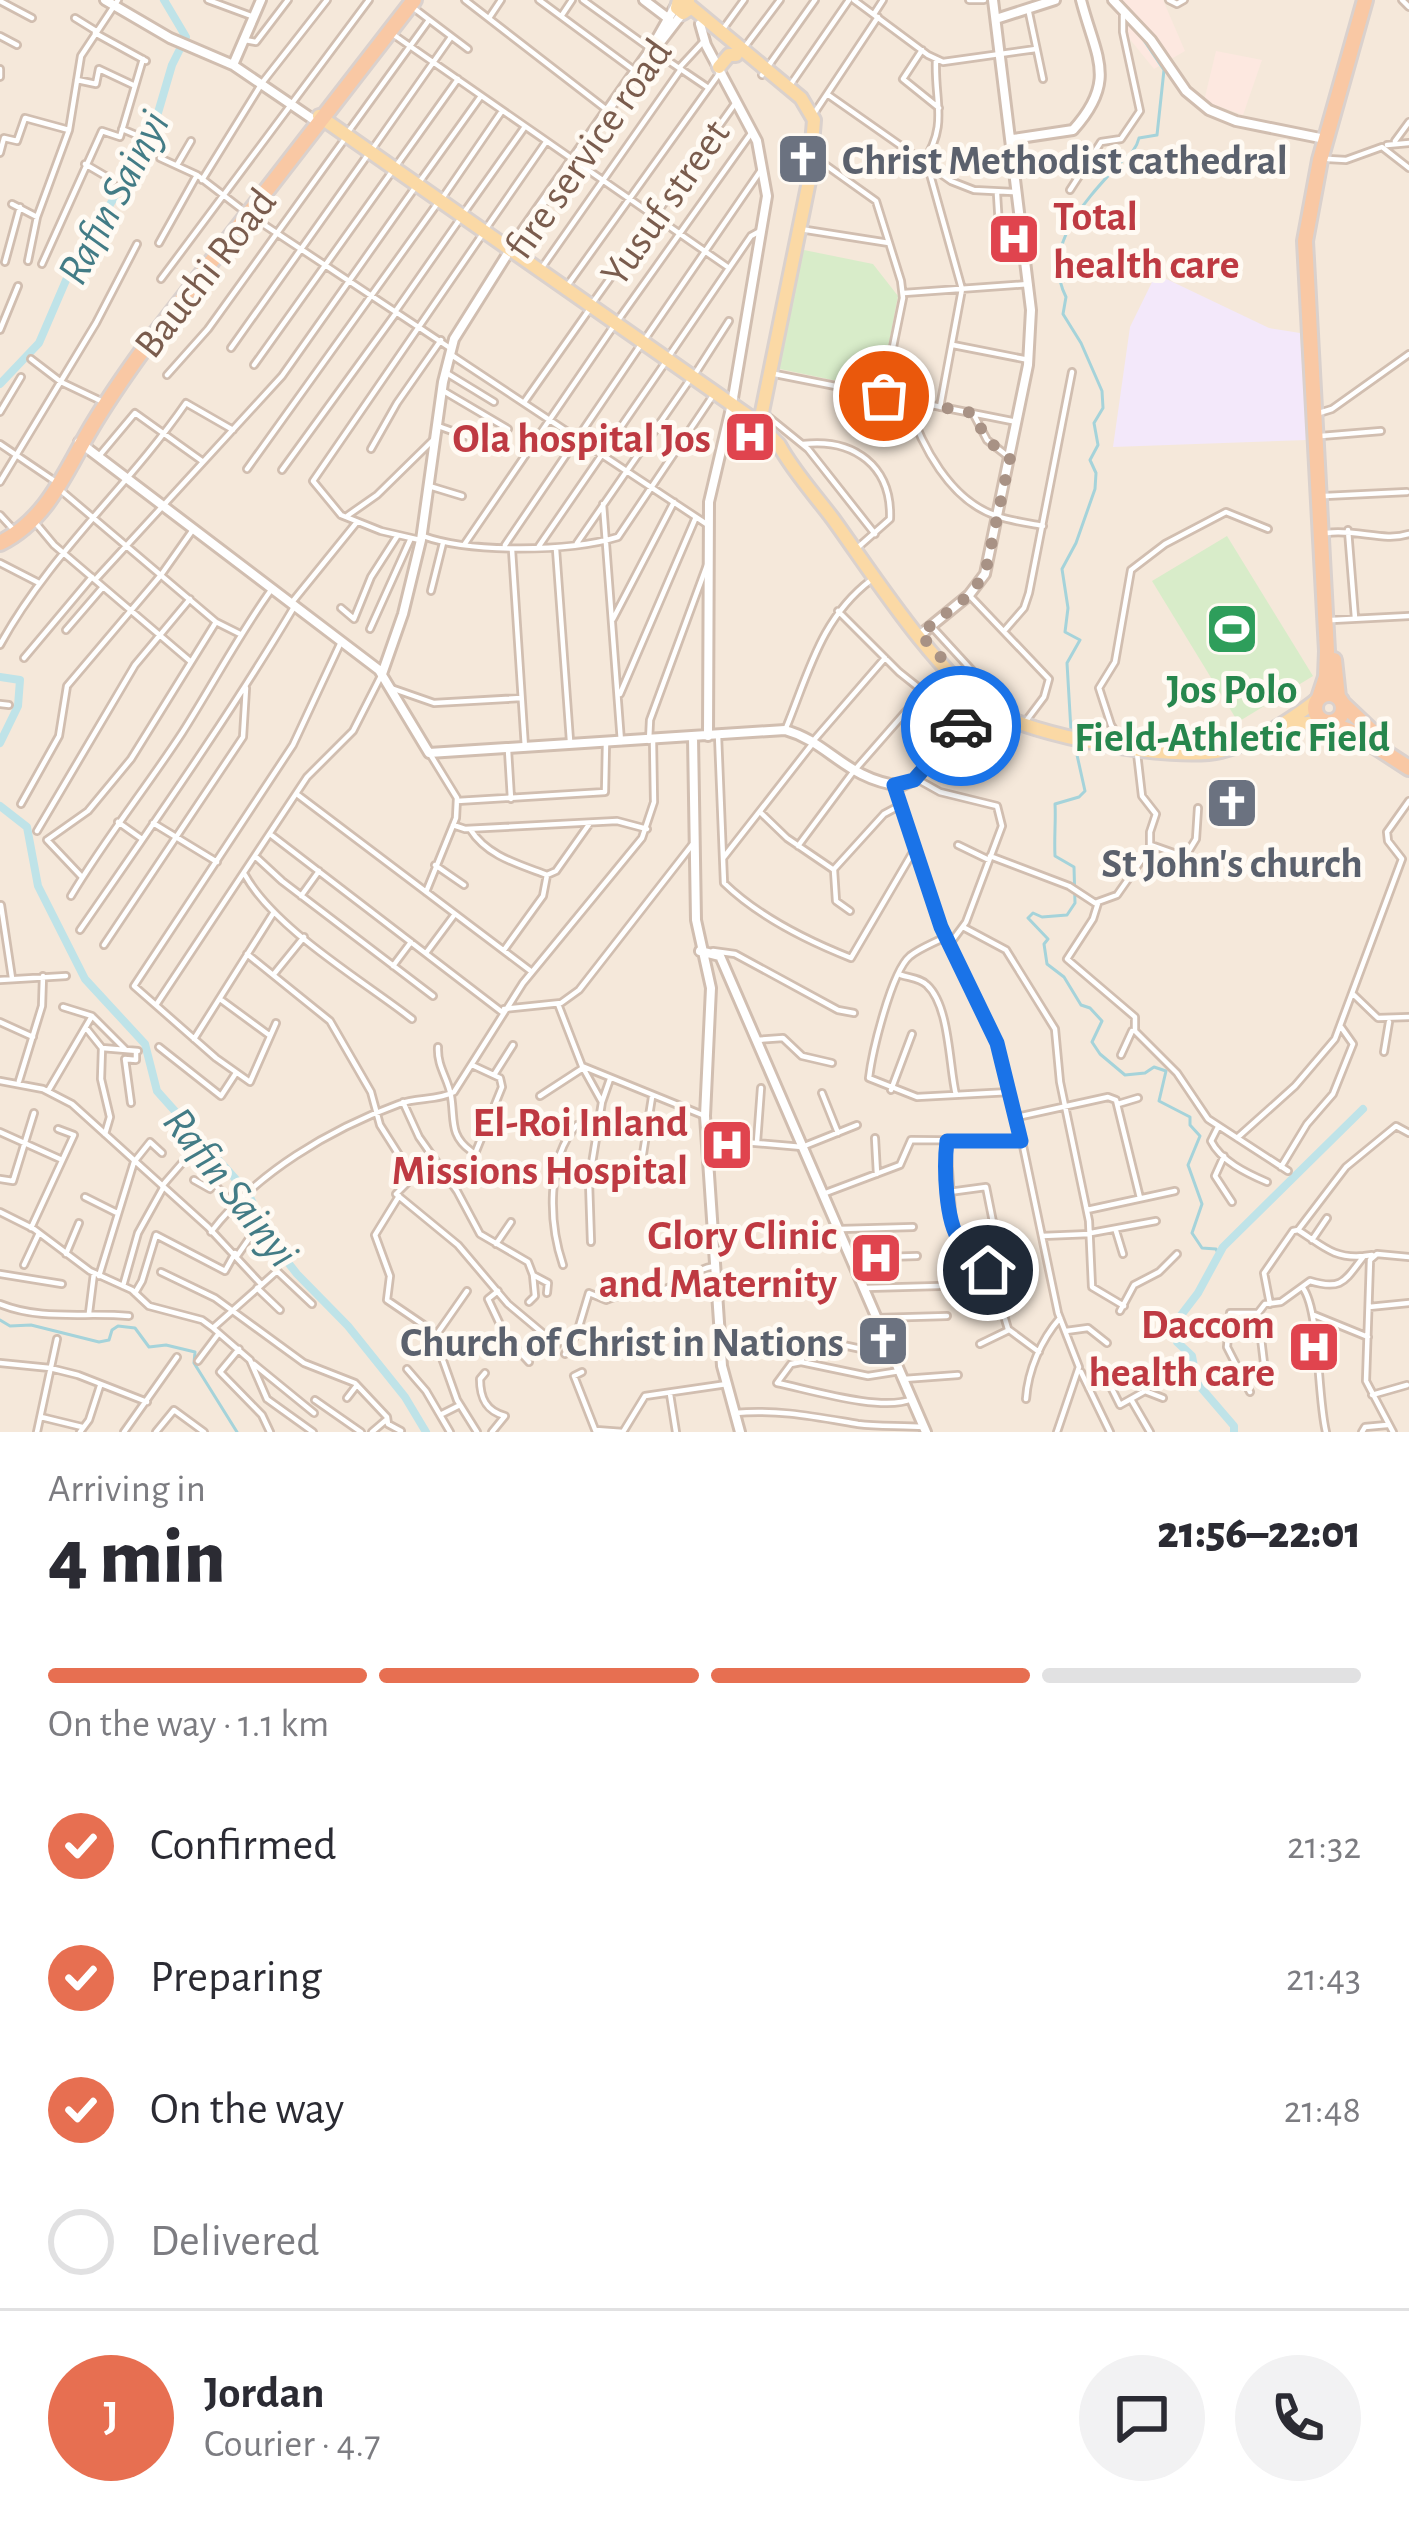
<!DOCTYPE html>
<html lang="en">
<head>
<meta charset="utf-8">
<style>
	body { margin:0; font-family:"Alegreya Sans",sans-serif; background:#f2f2f3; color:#2b2b33; height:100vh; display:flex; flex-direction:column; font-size:45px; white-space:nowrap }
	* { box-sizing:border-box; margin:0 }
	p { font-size:39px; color:#7c7c81 }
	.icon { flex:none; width:66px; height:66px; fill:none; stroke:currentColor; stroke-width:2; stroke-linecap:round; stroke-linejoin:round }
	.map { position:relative; height:1432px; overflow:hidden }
	.panel { display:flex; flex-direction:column; background:#fff; flex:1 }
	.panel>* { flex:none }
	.pin { position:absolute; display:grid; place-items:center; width:102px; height:102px; color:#fff; margin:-51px; border:6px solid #fff; border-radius:50%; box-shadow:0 3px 12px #0007 }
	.courier { position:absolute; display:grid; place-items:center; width:120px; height:120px; margin:-60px; border:9px solid #1a73e8; border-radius:50%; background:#fff; color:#222; box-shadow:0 3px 15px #0007 }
	.summary em { font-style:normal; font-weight:800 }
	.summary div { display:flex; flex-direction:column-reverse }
	.summary { display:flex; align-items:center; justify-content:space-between; height:204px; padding:0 48px }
	h1 { font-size:78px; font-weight:800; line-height:90px }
	.bar { display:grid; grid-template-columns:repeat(4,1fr); gap:18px 12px; align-content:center; height:144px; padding:0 48px }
	.bar i { height:15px; border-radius:9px; background:#e1e1e2 }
	.bar .on { background:#e76f51 }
	.bar p { grid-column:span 4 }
	.line { display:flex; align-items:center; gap:30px; padding:0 48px; border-top:3px solid #e1e1e2 }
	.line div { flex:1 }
	.round { display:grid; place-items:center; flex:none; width:126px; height:126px; border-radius:63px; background:#f2f2f3 }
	ol { padding:0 48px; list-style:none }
	li { display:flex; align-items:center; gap:36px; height:132px }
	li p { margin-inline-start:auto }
	li .icon { padding:12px; border-radius:50%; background:#e76f51; color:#fff; stroke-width:4 }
	li:last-child { color:#7c7c81 }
	li i { width:66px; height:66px; border:6px solid #e1e1e2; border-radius:50% }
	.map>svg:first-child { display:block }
	.residential { fill:#f5e8da }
	.commercial { fill:#fde8e0 }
	.education { fill:#f3e8fa }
	.green { fill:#d8ecc9 }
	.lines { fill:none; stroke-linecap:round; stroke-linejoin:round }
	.stream { stroke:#a5d3da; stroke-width:3 }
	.river { stroke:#bfe3e8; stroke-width:8 }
	.minor-casing { stroke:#d1beb0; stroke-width:10 }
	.tertiary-casing { stroke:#d1beb0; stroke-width:14 }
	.primary-casing { stroke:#dad1cd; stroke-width:18 }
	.trunk-casing { stroke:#dad1cd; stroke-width:20 }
	.minor { stroke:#fff; stroke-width:4.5 }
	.tertiary { stroke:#fff; stroke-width:8 }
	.primary { stroke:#fbd9a5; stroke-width:12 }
	.trunk { stroke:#f9c8a4; stroke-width:14 }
	.done { stroke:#a89285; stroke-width:12; stroke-dasharray:0 21.6 }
	.route { stroke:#1a73e8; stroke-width:15 }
	.labels { text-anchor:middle; stroke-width:10; stroke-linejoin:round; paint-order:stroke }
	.street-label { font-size:42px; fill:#7a5c4d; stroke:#fffaf3 }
	.worship-label { font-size:42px; font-weight:bold; fill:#5b616d; stroke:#fffaf3; text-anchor:start }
	.health-label { font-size:42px; font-weight:bold; fill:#be3a42; stroke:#fffaf3; text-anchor:end }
	.leisure-label { font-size:42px; font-weight:bold; fill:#27864d; stroke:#fffaf3 }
	.water-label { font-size:45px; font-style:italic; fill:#437c86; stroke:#fffaf3 }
</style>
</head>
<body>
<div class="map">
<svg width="1409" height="1432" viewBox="0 0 1409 1432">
	<rect width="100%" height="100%" fill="#fdf6ec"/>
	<path class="residential" d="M0,0H1409V1432H0Z"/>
	<path class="commercial" d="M1109,0H1163L1185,51L1154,69L1128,37Z
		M1216,51L1262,60L1243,115L1204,101Z"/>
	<path class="education" d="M1156,274L1269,328L1300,333L1307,440L1113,447L1130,327Z"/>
	<path class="green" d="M799,249L873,264L898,296L880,390L775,368Z
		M1227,536L1313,676L1238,722L1152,581Z"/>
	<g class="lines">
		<path class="stream" d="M1071,731L1067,663L1080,640L1065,632L1068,608L1062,569L1076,543L1095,489L1096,473L1090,460L1098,445L1094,423L1103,408L1102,391L1081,343L1063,314L1066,297C1041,248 1084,202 1116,167C1126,156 1135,154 1139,138L1157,135L1164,70L1133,24
			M1075,746L1085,791L1079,797L1055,804C1056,820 1054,837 1055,856L1074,867L1075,903L1067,915L1042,917L1033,913L1028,918L1048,939L1044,944L1047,964L1064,977L1081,1005L1090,1008L1102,1021L1092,1042L1100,1054L1125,1075L1145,1073L1154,1067L1166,1071L1159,1101L1190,1117V1125L1200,1136L1188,1165L1202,1204L1192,1233L1202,1248L1216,1249L1219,1255
			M0,1320L10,1326L31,1325L99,1342L109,1340L112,1330L118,1326L135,1328L149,1347L166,1345L195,1352L194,1363L237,1432"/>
		<path class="river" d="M0,384L39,343L73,264L150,140L172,65L186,37L164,0
			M0,677L20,680L18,706L0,743
			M0,806L27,827L38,886L85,979L145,1044L157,1091L248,1193L271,1241L297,1274L348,1326L405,1397L426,1432
			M1234,1432V1426L1197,1383L1192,1356L1177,1342L1172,1327L1198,1293L1223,1247L1363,1109"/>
		<g class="minor-casing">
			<path id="minor" d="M208,0L254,17
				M465,0L607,110
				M539,0L635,71
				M583,0L651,49
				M854,0L928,55L943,62L1036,49
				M969,0H984
				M1169,0L1177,4L1184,0
				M1402,0L1409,7
				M0,1L32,18
				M1028,8L1043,79
				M415,9L468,49
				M874,14L883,0
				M562,15L572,0
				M75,18L96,31
				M489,18L501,0
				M723,29L744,0
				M95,33L146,61
				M394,35L729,268
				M0,36L17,45
				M245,40L256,42L288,0
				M744,48L780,0
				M922,50L903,79L939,108
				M654,51L707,87
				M679,68L703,42
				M0,69V77
				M762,75L815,0
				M77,80L96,84L99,69L133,85
				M791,84L849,0
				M827,94L951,181L974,190L1013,192
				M815,112L878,17
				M122,129L141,137
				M348,132L429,20
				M1395,141L1409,122
				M1387,145L1409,143
				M371,151L451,37
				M0,153L4,138L17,141L25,118L69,130
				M813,156L876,201L901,281L903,298L883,396
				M160,158L197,175L248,214L450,348
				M1328,159L1346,160L1382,147L1409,168
				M923,163C949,124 934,102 936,59
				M85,164L114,181
				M177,165L191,141
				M928,167L962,289L940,407
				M202,180L262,83L327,0
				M418,184L481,96
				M1070,190L1101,142L1121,139L1140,111L1123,32V15
				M441,200L502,111
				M12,204L37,217
				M463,214L524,128
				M800,229L889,243
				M485,230L546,142
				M159,243L197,175
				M996,248L999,227L997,194
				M28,261L37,217L69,130L81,56L118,0
				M5,262L20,207
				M42,264L102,131L120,137L143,59
				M543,266L681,69
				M161,279L369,0
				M567,286L721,71
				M904,293L1029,284
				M591,305L734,105
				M395,312L460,219
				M616,323L752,132
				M0,330L18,286
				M645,339L761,170
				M953,345L1029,360
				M231,348L367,156
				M453,356L708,525
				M31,359L61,382L101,401
				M667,359L751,236L762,230
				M254,365L458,79
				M445,372L494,402
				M775,374L1017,422
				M167,375L208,329L344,140
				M693,377L729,321
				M442,390L508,429
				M525,401L589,310
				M907,401C921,445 950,501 997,516C1011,521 1028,523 1043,526
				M0,412L21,377
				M973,413L987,440L1010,458
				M1319,413L1332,409L1409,354
				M766,415L808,449L875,534
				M438,426L497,447
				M1321,436L1381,431
				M0,444L56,482
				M803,444C854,438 892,466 890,519L855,550
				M371,449L397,403L441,340
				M99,456L135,413L202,461
				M247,469L437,204
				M282,470L396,313
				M0,482L96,323L137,244
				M429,486L462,496
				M58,488L216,622L240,634
				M1325,496L1407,492
				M603,504L621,742
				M0,515L12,528
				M347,516L377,495L432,441
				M34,521L54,545L190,661
				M1348,530L1355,618
				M1327,533C1357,529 1384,542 1409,534
				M423,536C470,553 569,552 618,537L712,397
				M420,540L381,531L341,515L313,481L482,235
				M577,543L689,381
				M464,545L613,327
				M505,545L640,346
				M539,546L665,363
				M556,549L570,741
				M512,550L525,748
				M0,563L39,583
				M95,580L282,376L414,189
				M431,591L443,543
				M969,595L1049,679L1044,697L1026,721
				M293,601L357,522
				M341,608L354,619L371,577L398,535
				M838,611L899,672L963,723
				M613,619L674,502
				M1332,620L1409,616
				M370,629L411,538
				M934,629L999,700L1004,711
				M66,630L103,587
				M1004,631L1024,608L1029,593L1072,372
				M0,645C49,555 128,487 186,403L233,430
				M24,658L92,577
				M391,688L434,703L521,698
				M620,694L696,517
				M0,704L9,705
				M786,728C809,672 821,618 871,580
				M718,735L724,883C758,916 808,941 851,958L913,852
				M814,740L885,658
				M649,741L650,720L707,565
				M1124,745L1111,725L1099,688L1115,662L1131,570L1165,544L1226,512L1268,529
				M508,750L511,799
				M915,778L940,792L997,806L1002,826L966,922L949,945
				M894,785L941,927L997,1043L1017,1117L1058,1313L1079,1367L1057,1432
				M298,795L532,972
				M457,801L605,792L606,743
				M21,804L59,736L67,686L161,575L192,531
				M760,812L787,838L834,870L836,901L850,911
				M118,822L142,839
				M153,823L217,862
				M453,825L465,829L617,821L647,829
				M470,829C487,856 518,864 547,875L556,871L590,823
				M37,831L135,665L190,599
				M270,834L502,1012
				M958,845L989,860
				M1151,845L1185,857L1196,839L1198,808
				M798,846L853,772L923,692
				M255,856L282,881L433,996
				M990,856L1069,886L1095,903L1117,895L1150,848V832L1156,814L1142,796L1137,753
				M724,857L813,743
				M435,865L464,885
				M835,868L884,814L899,806
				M245,875C275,929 362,980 412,1019
				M81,876L47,840L88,811L131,759L216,622
				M426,892L456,818L457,798L430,754
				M71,896C105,839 146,788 182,733C212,686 238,636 271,590
				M301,896L319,871
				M1098,903L1093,919L1067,959L1135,1017V1031L1177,1073L1208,1119L1288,1171
				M1,905L12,978
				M963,927L1006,950L1055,1029L1060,1082L1089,1221L1092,1287L1124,1306
				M80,930C153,824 228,718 294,607
				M945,937C934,943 920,948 910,956C891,972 872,1053 869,1078L917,1097L1010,1092
				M104,945L243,737L246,688
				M504,950L543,896L547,875
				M713,951L735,954L838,1010L854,1013
				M426,953L455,914
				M247,954L330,1021L371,1092L380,1125L413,1177L396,1194L458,1245L508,1304L557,1345
				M393,966L411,942
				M274,974L304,937
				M901,975C910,978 920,978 927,985C950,1006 949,1067 956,1095
				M0,980L66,976
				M1354,995L1378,1018L1409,1017
				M220,999L269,1035
				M558,1004L582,1066L602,1102L589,1182L591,1242
				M156,1005L307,777L353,731L382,674
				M63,1007L92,1016L125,1049
				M504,1009L561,1003L579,990L692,845
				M0,1022L33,1037
				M276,1023L250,1082L216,1058L134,986L293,745L341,642
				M86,1028L102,1048L101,1079L110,1117L105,1134
				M194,1039L274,912
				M756,1040L783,1038L802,1056L832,1063
				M159,1047L221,1096L236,1073
				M438,1047C437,1067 448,1078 451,1096C455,1120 449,1135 471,1151
				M102,1048L138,1051
				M1384,1052L1389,1022
				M1121,1055L1132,1031
				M582,1066L705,1116
				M494,1075L513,1045
				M0,1081L43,1089L72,1104L208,1227L261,1284
				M19,1081L42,1006L43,976
				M891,1090L912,1034
				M48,1091L92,1016
				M822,1093L838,1133
				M540,1096L583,1068
				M403,1102L419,1137L457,1191L480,1234L528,1262L533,1275L548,1283L547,1293
				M602,1102L610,1079
				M131,1103L125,1059L136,1060V1051
				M1118,1104L1138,1098
				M1017,1117L1108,1097L1116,1100L1140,1198
				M1218,1127L1211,1141C1221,1161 1246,1173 1267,1182
				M0,1132L60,1159
				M875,1138L877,1174
				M1237,1138L1295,1086L1335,1039L1402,859L1388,841L1387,832L1409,801
				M708,1139L802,1147L857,1125
				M947,1141L953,1227L962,1244L992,1275L1008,1329L1039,1352
				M757,1142L761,1088
				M1224,1156L1215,1176L1232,1202
				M1281,1167L1307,1124L1333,1094L1353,1044L1341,1027
				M640,1173L652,1097
				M466,1176L502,1087L500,1078L472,1065
				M0,1179L13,1181L34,1113
				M194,1180L210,1189L214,1184L233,1204
				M162,1186L195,1148
				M949,1192L986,1187L994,1227L991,1238
				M823,1194L900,1165L911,1140L1021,1141
				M399,1196L375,1235L390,1276L387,1300L437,1334
				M85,1197L117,1213
				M1087,1210L1175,1191
				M0,1212L34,1229L90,1271L132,1290L149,1306L202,1320L213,1328L250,1360L267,1399L313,1432
				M31,1228L74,1135L58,1129
				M841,1229L913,1227
				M1116,1231L1123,1254
				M211,1232C256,1173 330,1129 399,1104C417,1097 437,1101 454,1092L523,983L642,838L654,802L653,741
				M1091,1233L1156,1221
				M1042,1236L1090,1234
				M1312,1240L1327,1218
				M496,1244L511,1222
				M66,1254L79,1223
				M237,1256L253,1233
				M1364,1256C1333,1259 1322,1245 1298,1230L1346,1167L1396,1126L1409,1133
				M851,1258L917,1256
				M24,1265L39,1233
				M563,1265C549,1224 546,1159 577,1125L602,1121
				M161,1272L215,1298L304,1363L355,1383L387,1417L388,1424L401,1431
				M0,1274L62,1284
				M99,1276L134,1162L150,1142L162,1153
				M123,1286L138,1233L163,1188
				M257,1288L280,1310
				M866,1288L939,1286
				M1303,1288C1320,1312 1317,1395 1326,1432
				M467,1291L437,1334L436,1341L457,1400L477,1432
				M498,1291L488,1299L506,1337L529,1362
				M135,1293L142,1281L156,1235L225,1271L235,1253
				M529,1302L535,1296L533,1275
				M0,1304C42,1321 85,1312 129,1316
				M1270,1304L1264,1273L1293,1231L1298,1230
				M1369,1307L1409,1303
				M1120,1311L1134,1285L1159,1272L1177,1254
				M89,1313L94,1273
				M1258,1313L1266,1380
				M1314,1315L1368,1337
				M877,1318L947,1316
				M214,1327L277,1271L312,1304
				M1066,1331L1088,1328L1107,1343
				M980,1344L1009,1330
				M887,1347L866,1350L810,1338L801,1362L791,1364L777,1383C811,1390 882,1412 912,1399
				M239,1349L220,1372L262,1415L270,1432
				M565,1354L577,1333L589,1293L606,1300C625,1291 648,1296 668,1288C686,1281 695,1269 715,1266
				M198,1361L219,1333
				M801,1362L868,1376L900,1371
				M0,1363L50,1368L78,1375L147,1402
				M254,1364L314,1413
				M407,1369L426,1391L450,1432
				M582,1372L574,1376L596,1432
				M1081,1372L1110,1432
				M485,1373L480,1379C480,1398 486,1411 505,1416L492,1432
				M904,1379L958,1375
				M1089,1389L1108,1381L1120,1405L1145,1391L1163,1398
				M1250,1392L1227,1347L1230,1313H1258L1265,1304L1281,1302L1310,1281C1343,1291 1345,1280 1364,1256L1372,1255
				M670,1394L676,1432
				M1372,1395L1407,1385
				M347,1398L357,1385
				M1026,1399C1028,1370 1041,1340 1060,1318
				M315,1400L361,1432
				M1132,1401L1150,1432
				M735,1413C778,1409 816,1417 858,1424C879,1427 902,1425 924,1427
				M440,1415L460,1405
				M41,1417L82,1427
				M596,1430L623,1432
				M37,1432L57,1339
				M80,1432L89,1420L100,1386
				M124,1432L177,1357
				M156,1432L174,1410L204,1432
				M372,1432L386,1420
				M623,1432L645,1396L727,1384
				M1362,1432L1365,1427L1387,1425
				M1393,1432L1366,1381L1370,1260L1377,1254L1409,1257"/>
		</g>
		<g class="tertiary-casing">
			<path id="tertiary" d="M105,0L170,38L233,65L314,120
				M644,0L669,19
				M1113,0L1151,40L1186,91L1209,110L1236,121L1325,139
				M999,18L1055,0
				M700,24L706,45L757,141L767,196L732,404L709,502L708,736
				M662,40L682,14
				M233,65L261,0
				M1013,139L1073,130C1118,80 1096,58 1081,0
				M79,442L379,670L429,753L785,730C829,742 845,779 901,786L914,780L981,702
				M920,635L969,595L985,574L1028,365L1031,310L993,0
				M382,674L403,614L421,540L443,382L454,339L515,242L651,49L676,5
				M693,737L696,920L711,988L705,1116L722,1366L740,1432
				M700,951L720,956L926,1432"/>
		</g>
		<g class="primary-casing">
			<path id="primary" d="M679,0L677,8L683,13L689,9L688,1
				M690,6L801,98L814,120L809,181L762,412L766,428
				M719,67L729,55H736
				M319,116L757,422L779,445C793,471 815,495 833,519C874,576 933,669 990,709C1029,736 1175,762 1221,751C1257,742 1287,723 1317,700
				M1289,724L1326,722"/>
		</g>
		<g class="trunk-casing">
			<path id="trunk" d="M0,543C48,519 65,472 91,428C107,401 125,375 143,350L414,0
				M1334,660L1338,697
				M1315 708a14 14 0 1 1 28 0a14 14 0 1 1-28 0Z
				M1319,698L1326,677L1327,651L1305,241L1320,160L1365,0
				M1343,704L1380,739
				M1329,723L1355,733L1409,768"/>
		</g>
		<use href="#minor" class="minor"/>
		<use href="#tertiary" class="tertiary"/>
		<use href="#primary" class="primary"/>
		<use href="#trunk" class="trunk"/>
	</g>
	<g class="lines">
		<path class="done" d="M884,396L973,413L987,440L1010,458L985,574L969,595L920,634L981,702L961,726"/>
		<path class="route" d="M961,726L914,780L894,785L941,927L997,1043L1021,1141H947C944,1165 945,1221 960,1241C967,1251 979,1260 988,1270"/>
	</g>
	<defs>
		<g id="church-square" transform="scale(2.7)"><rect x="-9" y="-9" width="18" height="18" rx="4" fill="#6b7280" stroke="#fffaf3"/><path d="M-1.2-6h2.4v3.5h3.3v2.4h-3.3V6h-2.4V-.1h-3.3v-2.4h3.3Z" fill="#fff"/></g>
		<g id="hospital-square" transform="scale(2.7)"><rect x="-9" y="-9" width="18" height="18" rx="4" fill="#e0444e" stroke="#fffaf3"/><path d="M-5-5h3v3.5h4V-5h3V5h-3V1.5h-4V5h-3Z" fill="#fff"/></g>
		<g id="stadium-square" transform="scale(2.7)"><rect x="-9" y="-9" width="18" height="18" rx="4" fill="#2e9e5b" stroke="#fffaf3"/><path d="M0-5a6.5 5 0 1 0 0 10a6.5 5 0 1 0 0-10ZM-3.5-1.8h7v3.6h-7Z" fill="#fff"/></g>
	</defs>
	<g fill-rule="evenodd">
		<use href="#church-square" x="803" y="159"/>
		<use href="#hospital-square" x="1014" y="239"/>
		<use href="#hospital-square" x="750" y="437"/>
		<use href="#stadium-square" x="1232" y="629"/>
		<use href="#church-square" x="1232" y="803"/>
		<use href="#hospital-square" x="727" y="1145"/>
		<use href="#hospital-square" x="876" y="1258"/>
		<use href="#church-square" x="883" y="1341"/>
		<use href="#hospital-square" x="1314" y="1347"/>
	</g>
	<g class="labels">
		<g class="street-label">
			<text transform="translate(587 148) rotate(-55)" y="15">fire service road</text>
			<text transform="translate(664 202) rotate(-55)" y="15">Yusuf street</text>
			<text transform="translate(204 272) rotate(-52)" y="15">Bauchi Road</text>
		</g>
		<g class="worship-label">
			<text x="842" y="174">Christ Methodist cathedral</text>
			<text x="1232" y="877" text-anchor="middle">St John's church</text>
			<text x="844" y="1356" text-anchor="end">Church of Christ in Nations</text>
		</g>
		<g class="health-label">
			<text x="1053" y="230" text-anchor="start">Total<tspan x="1053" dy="48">health care</tspan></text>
			<text x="711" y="452">Ola hospital Jos</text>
			<text x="688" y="1136">El-Roi Inland<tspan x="688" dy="48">Missions Hospital</tspan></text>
			<text x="837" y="1249">Glory Clinic<tspan x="837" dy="48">and Maternity</tspan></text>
			<text x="1275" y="1338">Daccom<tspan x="1275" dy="48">health care</tspan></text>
		</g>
		<g class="leisure-label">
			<text x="1232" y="703">Jos Polo<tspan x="1232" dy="48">Field-Athletic Field</tspan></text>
		</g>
		<g class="water-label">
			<text transform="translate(112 197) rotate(-62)" y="16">Rafin Sainyi</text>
			<text transform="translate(232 1186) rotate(52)" y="16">Rafin Sainyi</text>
		</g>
	</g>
</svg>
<div class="pin" style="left:884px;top:396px;background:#ea580c"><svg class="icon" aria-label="bag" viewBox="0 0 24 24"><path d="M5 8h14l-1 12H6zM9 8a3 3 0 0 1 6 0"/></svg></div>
<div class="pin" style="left:988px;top:1270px;background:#1f2937"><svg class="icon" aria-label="home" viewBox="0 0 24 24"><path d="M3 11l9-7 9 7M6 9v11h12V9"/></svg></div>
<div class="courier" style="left:961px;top:726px"><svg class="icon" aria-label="car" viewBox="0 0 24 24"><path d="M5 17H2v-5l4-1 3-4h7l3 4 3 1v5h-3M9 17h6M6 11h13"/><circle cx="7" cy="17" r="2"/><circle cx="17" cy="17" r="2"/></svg></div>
</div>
<section class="panel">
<div class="summary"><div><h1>4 min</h1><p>Arriving in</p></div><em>21:56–22:01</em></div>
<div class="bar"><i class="on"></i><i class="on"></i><i class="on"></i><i></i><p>On the way · 1.1 km</p></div>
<ol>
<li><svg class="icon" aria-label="check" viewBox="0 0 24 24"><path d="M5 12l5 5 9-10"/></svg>Confirmed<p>21:32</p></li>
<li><svg class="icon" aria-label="check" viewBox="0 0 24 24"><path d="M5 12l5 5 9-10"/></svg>Preparing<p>21:43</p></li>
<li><svg class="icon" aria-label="check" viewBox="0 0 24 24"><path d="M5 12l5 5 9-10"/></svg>On the way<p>21:48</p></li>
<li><i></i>Delivered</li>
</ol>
<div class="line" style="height:216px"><b class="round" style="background:#e76f51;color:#fff">J</b><div><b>Jordan</b><p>Courier · 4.7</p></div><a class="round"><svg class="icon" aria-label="chat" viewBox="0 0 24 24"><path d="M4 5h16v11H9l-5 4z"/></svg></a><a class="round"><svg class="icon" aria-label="phone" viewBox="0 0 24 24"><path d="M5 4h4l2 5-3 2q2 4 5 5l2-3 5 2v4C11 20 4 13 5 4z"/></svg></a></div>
</section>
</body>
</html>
